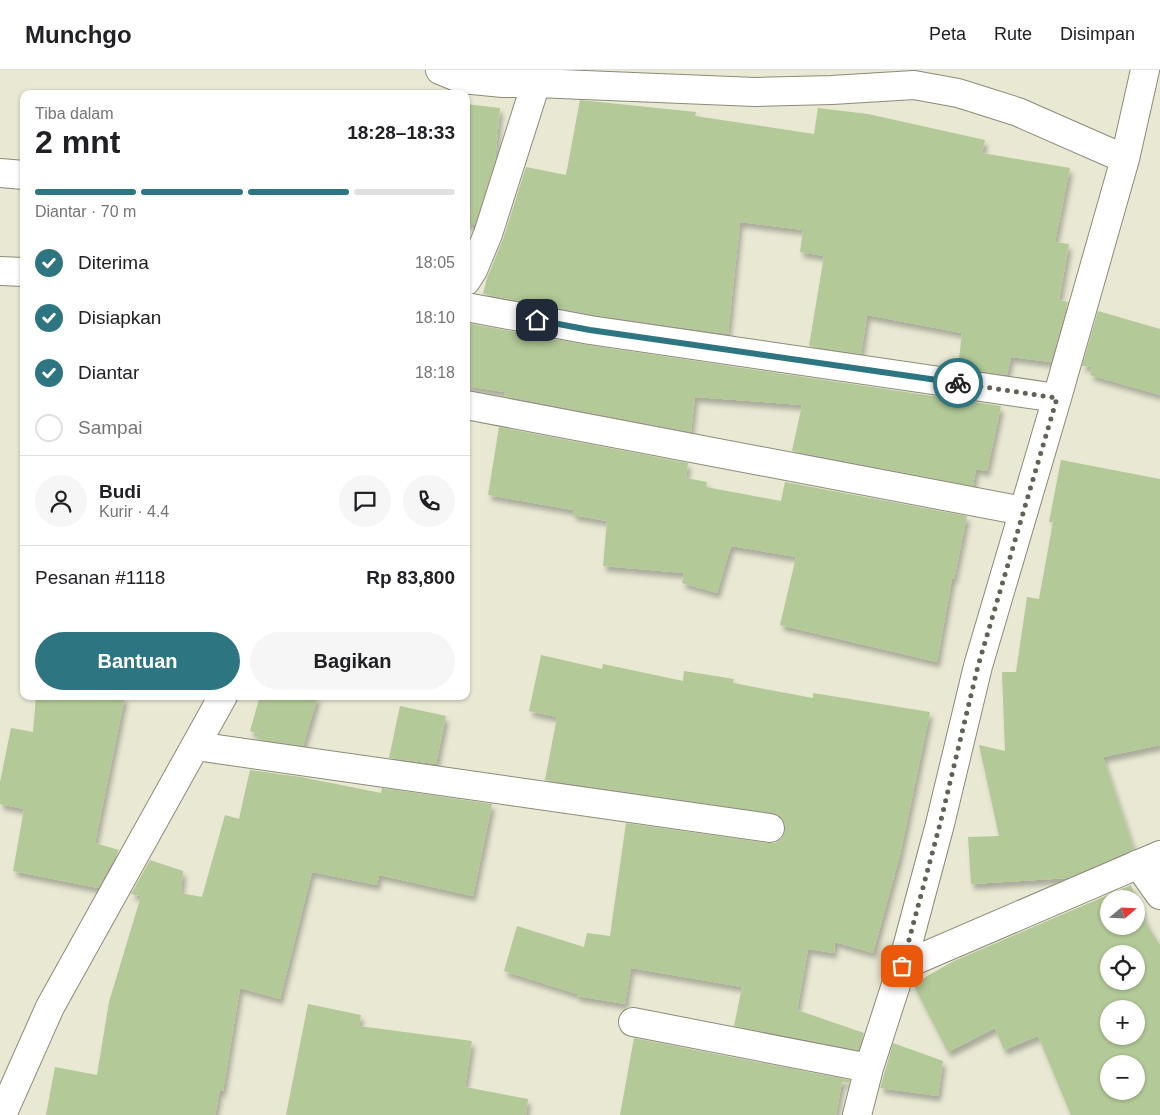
<!DOCTYPE html>
<html lang="id">
<head>
<meta charset="utf-8">
<style>
	body { margin:0; font-family:Arial,sans-serif; background:#f6f6f6; color:#202124; height:100vh; display:flex; flex-direction:column; font-size:19px; white-space:nowrap }
	* { box-sizing:border-box; margin:0 }
	p { font-size:16px; color:#757577 }
	.icon { flex:none; width:28px; height:28px; fill:none; stroke:currentColor; stroke-width:2; stroke-linecap:round; stroke-linejoin:round }
	.map { position:relative; flex:1; overflow:hidden }
	.sheet { position:absolute; left:20px; top:20px; width:450px; height:610px; display:flex; flex-direction:column; background:#fff; border-radius:10px; box-shadow:0 1px 4px #0004 }
	.sheet>* { flex:none }
	.needle { width:32px; rotate:71deg }
	.controls { position:absolute; left:1100px; top:820px; display:grid; gap:10px }
	.controls a { display:grid; place-items:center; width:45px; height:45px; border-radius:50%; background:#fff; box-shadow:0 1px 4px #0004; font-size:25px }
	.pin { position:absolute; display:grid; place-items:center; width:42px; height:42px; color:#fff; margin:-21px; border-radius:10px; box-shadow:0 2px 8px #0006 }
	.courier { position:absolute; display:grid; place-items:center; width:50px; height:50px; margin:-25px; border:4px solid #2d7580; border-radius:50%; background:#fff; color:#222; box-shadow:0 1px 6px #0007 }
	.summary em { font-style:normal; font-weight:600 }
	.summary div { display:flex; flex-direction:column-reverse }
	.summary { display:flex; align-items:center; justify-content:space-between; height:85px; padding:0 15px }
	h1 { font-size:32px; font-weight:600; line-height:38px }
	.bar { display:grid; grid-template-columns:repeat(4,1fr); gap:8px 5px; align-content:center; height:60px; padding:0 15px }
	.bar i { height:6px; border-radius:4px; background:#e0e0e0 }
	.bar .current { background:#2d7580 }
	.bar p { grid-column:span 4 }
	.line { display:flex; align-items:center; gap:12px; padding:0 15px; border-top:1px solid #e0e0e0 }
	.line div { flex:1 }
	.round { display:grid; place-items:center; flex:none; width:52px; height:52px; border-radius:26px; background:#f6f6f6 }
	ol { padding:0 15px; list-style:none }
	li { display:flex; align-items:center; gap:15px; height:55px }
	li p { margin-inline-start:auto }
	li .icon { padding:5px; border-radius:50%; background:#2d7580; color:#fff; stroke-width:4 }
	li:last-child { color:#757577 }
	li i { width:28px; height:28px; border:2px solid #e0e0e0; border-radius:50% }
	.action { display:flex; gap:10px; margin-top:auto; padding:10px 15px }
	.action a { flex:1; height:58px; border-radius:30px; background:#2d7580; color:#fff; font-size:20px; font-weight:600; line-height:58px; text-align:center }
	.action a+a { background:#f6f6f6; color:#202124 }
	header { display:flex; align-items:center; gap:30px; box-sizing:border-box; height:70px; padding:0 25px; background:#fff; border-bottom:1px solid #e0e0e0 }
	header strong { font-size:24px }
	nav { display:flex; gap:28px; margin-inline-start:auto; font-size:18px }
	.map>svg:first-child { display:block }
	.building { fill:#b3c997; fill-rule:evenodd; filter:url(#shadow) }
	.lines { fill:none; stroke-linecap:round; stroke-linejoin:round }
	.minor-casing { stroke:#8b8b78; stroke-width:30 }
	.minor { stroke:#fff; stroke-width:28 }
	.done { stroke:#616155; stroke-width:5; stroke-dasharray:0 9 }
	.route { stroke:#2d7580; stroke-width:6 }
</style>
</head>
<body>
<header>
<strong>Munchgo</strong>
<nav><a>Peta</a><a>Rute</a><a>Disimpan</a></nav>
</header>
<div class="map">
<svg width="1160" height="1045" viewBox="0 0 1160 1045">
	<defs>
		<filter id="shadow"><feDropShadow dx="3" dy="5.5" stdDeviation="2.5" flood-color="#0004"/></filter>
	</defs>
	<rect width="100%" height="100%" fill="#e8e8d3"/>
	<path class="building" d="M580,30L696,42L695,46L814,64L818,38L868,44L985,70L982,83L1070,98L1055,172L1069,174L1059,230L1068,232L1051,292L1011,287L1007,305L958,298L962,263L867,245L861,284L809,276L824,186L800,182L803,160L740,152L728,264L593,245L483,224L487,208L503,169L526,97L566,105Z
		M466,34L500,38L495,92L475,155L466,154Z
		M1098,241L1160,259V325L1090,305L1092,297L1082,296Z
		M466,253L588,275L1001,336L987,401L976,399L973,416L792,381L802,335L695,327L691,362L504,326V322L466,316Z
		M499,357L688,393L686,408L707,412L706,417L781,431L785,412L967,446L954,509H952L937,592L780,555L796,487L731,476L717,523L682,513L684,503L603,496L607,451L573,445V440L488,425Z
		M1061,390L1160,409V675L1103,687L1134,779L1068,808L971,814L968,767L999,766L979,675L1005,681L1002,602H1016L1027,527L1039,529L1053,452H1049Z
		M541,585L602,599L603,594L683,611L684,601L734,609L733,613L813,628V623L930,642L900,785L873,883L835,872L834,883L808,879L797,940L864,963L858,980L734,956L742,917L631,898L625,934L577,926V924L504,901L517,856L584,877L587,863L610,866L626,753L768,773H775L782,768L785,760V753L780,746L772,743L545,710L557,647L529,641Z
		M36,626H125L95,773L119,780L98,818L13,801L24,739L0,734V712L11,658L33,662Z
		M260,626H318L303,676L257,669L259,664L250,661Z
		M400,636L446,646L436,694L389,688Z
		M250,700L301,707L381,723L382,718L492,734L473,826L379,805L377,815L312,802L280,929L240,918L223,1021L220,1020L215,1045H46L55,997L97,1005L109,932L141,826L131,824L150,790L183,801L181,823L202,827L225,745L239,749Z
		M1131,815L1148,856L1160,875V1045H1071L1038,966L1004,980L995,958L948,982L913,914L954,891ZM1109,829H1136V856H1109ZM1109,884H1136V911H1109ZM1109,939H1136V966H1109ZM1109,994H1136V1021H1109Z
		M308,934L361,945L359,956L472,971L465,1017L528,1029L526,1045H286Z
		M634,968L850,1010L849,1013L842,1012L836,1045H620Z
		M893,973L943,991L938,1026L880,1018Z"/>
	<g class="lines">
		<g class="minor-casing">
			<path id="minor" d="M440,0L462,9L503,13H536L755,22L832,20L914,15L958,23L1018,42L1125,89
				M0,103L24,105
				M0,201L24,202
				M466,211L473,200L488,164L536,13
				M466,237L590,260L1057,328
				M466,335L1023,441
				M196,676L770,758
				M1138,794L1160,825
				M902,896L1160,785
				M633,952L869,998
				M2,1045L50,937L223,626
				M857,1045L869,998L902,896L940,754L978,596L1057,328L1125,89L1145,0"/>
		</g>
		<use href="#minor" class="minor"/>
	</g>
	<g class="lines">
		<path class="done" d="M902,896L940,754L978,596L1057,328L958,313"/>
		<path class="route" d="M537,250L590,260L958,313"/>
	</g>
</svg>
<div class="controls">
<a><svg class="needle" viewBox="-14 -14 28 28"><path d="M0-13l5 13h-10z" fill="#e53935"/><path d="M0 13l5-13h-10z" fill="#757577"/></svg></a>
<a><svg class="icon" aria-label="locate" viewBox="0 0 24 24"><circle cx="12" cy="12" r="6"/><path d="M12 2v4M12 18v4M2 12h4M18 12h4"/></svg></a>
<a>+</a>
<a>−</a>
</div>
<div class="pin" style="left:902px;top:896px;background:#ea580c"><svg class="icon" aria-label="bag" viewBox="0 0 24 24"><path d="M5 8h14l-1 12H6zM9 8a3 3 0 0 1 6 0"/></svg></div>
<div class="pin" style="left:537px;top:250px;background:#1f2937"><svg class="icon" aria-label="home" viewBox="0 0 24 24"><path d="M3 11l9-7 9 7M6 9v11h12V9"/></svg></div>
<div class="courier" style="left:958px;top:313px"><svg class="icon" aria-label="bike" viewBox="0 0 24 24"><circle cx="6" cy="16" r="4"/><circle cx="18" cy="16" r="4"/><path d="M6 16l4-8h5l3 8M10 8l3 8H6M13 5h3"/></svg></div>
<section class="sheet">
<div class="summary"><div><h1>2 mnt</h1><p>Tiba dalam</p></div><em>18:28–18:33</em></div>
<div class="bar"><i class="current"></i><i class="current"></i><i class="current"></i><i></i><p>Diantar · 70 m</p></div>
<ol>
<li><svg class="icon" aria-label="check" viewBox="0 0 24 24"><path d="M5 12l5 5 9-10"/></svg>Diterima<p>18:05</p></li>
<li><svg class="icon" aria-label="check" viewBox="0 0 24 24"><path d="M5 12l5 5 9-10"/></svg>Disiapkan<p>18:10</p></li>
<li><svg class="icon" aria-label="check" viewBox="0 0 24 24"><path d="M5 12l5 5 9-10"/></svg>Diantar<p>18:18</p></li>
<li><i></i>Sampai</li>
</ol>
<div class="line" style="height:90px"><a class="round"><svg class="icon" aria-label="person" viewBox="0 0 24 24"><circle cx="12" cy="8" r="4"/><path d="M4 21q1-7 8-7t8 7"/></svg></a><div><b>Budi</b><p>Kurir · 4.4</p></div><a class="round"><svg class="icon" aria-label="chat" viewBox="0 0 24 24"><path d="M4 5h16v11H9l-5 4z"/></svg></a><a class="round"><svg class="icon" aria-label="phone" viewBox="0 0 24 24"><path d="M5 4h4l2 5-3 2q2 4 5 5l2-3 5 2v4C11 20 4 13 5 4z"/></svg></a></div>
<div class="line" style="height:65px"><div>Pesanan #1118</div><b>Rp 83,800</b></div>
<div class="action"><a>Bantuan</a><a>Bagikan</a></div>
</section>
</div>
</body>
</html>
